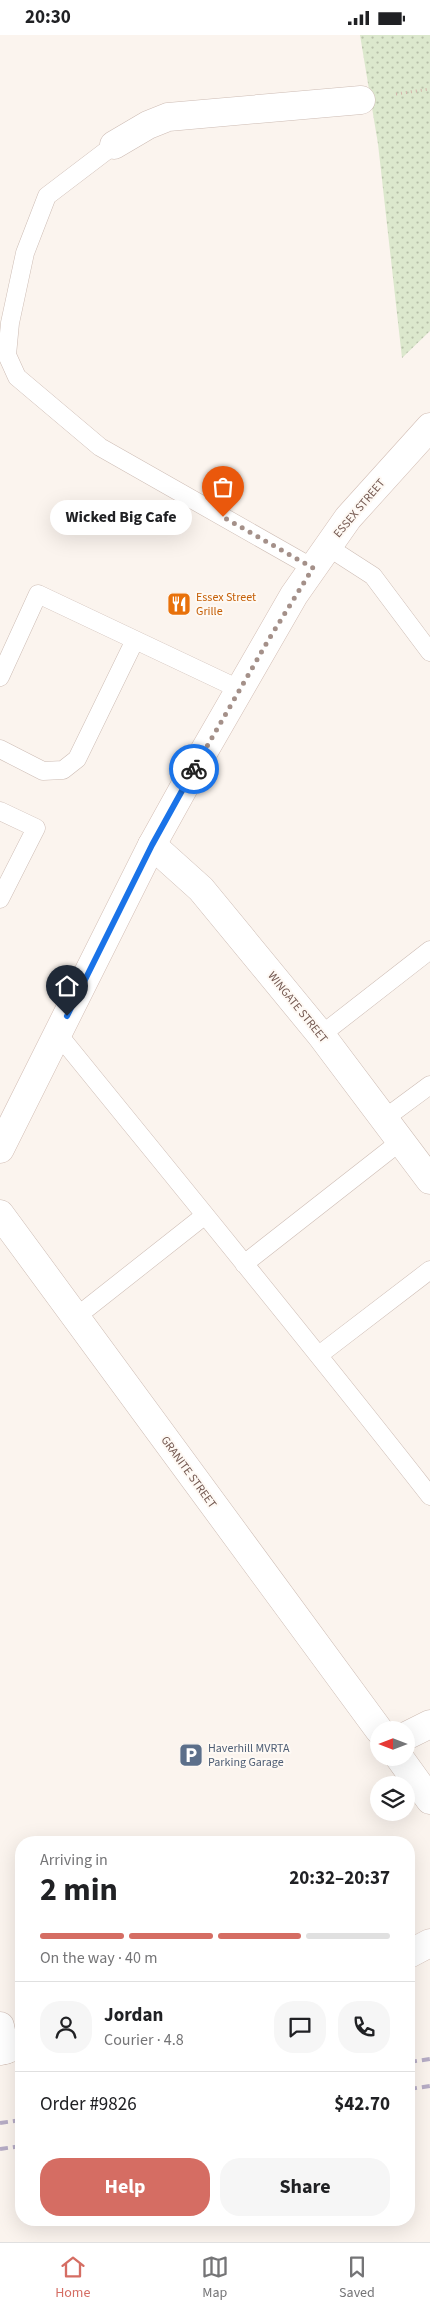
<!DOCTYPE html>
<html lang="en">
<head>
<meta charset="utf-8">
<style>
	body { margin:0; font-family:"Source Sans 3",sans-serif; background:#f6f6f6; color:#202124; height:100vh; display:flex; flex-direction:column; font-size:19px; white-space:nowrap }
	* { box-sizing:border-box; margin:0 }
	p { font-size:16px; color:#757577 }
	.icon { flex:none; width:28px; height:28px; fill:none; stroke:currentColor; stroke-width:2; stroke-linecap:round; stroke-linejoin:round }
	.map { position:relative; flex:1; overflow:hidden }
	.panel { position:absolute; left:15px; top:1801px; width:400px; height:390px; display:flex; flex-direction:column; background:#fff; border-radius:20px; box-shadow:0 5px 20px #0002 }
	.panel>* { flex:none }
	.needle { width:32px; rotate:270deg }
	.tools { position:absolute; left:370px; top:1686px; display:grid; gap:10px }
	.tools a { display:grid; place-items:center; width:45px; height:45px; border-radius:50%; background:#fff; box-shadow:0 5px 20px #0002; font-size:25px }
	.pin { position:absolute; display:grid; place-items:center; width:42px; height:42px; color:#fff; margin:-51px -21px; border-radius:50% 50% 50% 0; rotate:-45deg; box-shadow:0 0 5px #0007 }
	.pin .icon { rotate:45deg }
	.courier { position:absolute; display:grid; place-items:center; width:50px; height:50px; margin:-25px; border:4px solid #1a73e8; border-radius:50%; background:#fff; color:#222; box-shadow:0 1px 6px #0007 }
	.bubble { position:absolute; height:35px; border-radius:18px; background:#fff; box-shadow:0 5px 20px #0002; font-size:16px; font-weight:700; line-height:35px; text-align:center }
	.overview em { font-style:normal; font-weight:700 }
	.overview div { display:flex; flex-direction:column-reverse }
	.overview { display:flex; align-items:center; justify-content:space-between; height:85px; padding:0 25px }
	h1 { font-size:32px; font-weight:700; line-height:38px }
	.bar { display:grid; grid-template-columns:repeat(4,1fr); gap:8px 5px; align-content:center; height:60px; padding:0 25px }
	.bar i { height:6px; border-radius:4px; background:#e0e0e0 }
	.bar .on { background:#d56d63 }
	.bar p { grid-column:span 4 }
	.line { display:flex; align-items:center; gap:12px; padding:0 25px; border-top:1px solid #e0e0e0 }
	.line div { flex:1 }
	.round { display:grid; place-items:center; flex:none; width:52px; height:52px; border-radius:20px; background:#f6f6f6 }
	.action { display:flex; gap:10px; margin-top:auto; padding:10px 25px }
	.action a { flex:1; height:58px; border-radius:20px; background:#d56d63; color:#fff; font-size:20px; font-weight:700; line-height:58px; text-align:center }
	.action a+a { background:#f6f6f6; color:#202124 }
	.status { display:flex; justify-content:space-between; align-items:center; height:35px; padding:0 25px; background:#fff; direction:ltr }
	.status svg { height:14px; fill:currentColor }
	.dock { display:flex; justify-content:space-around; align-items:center; height:70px; border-top:1px solid #e0e0e0; background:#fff; font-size:14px; color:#757577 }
	.dock a { display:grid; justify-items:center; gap:2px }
	.dock .on { color:#d56d63 }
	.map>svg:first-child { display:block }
	.park { fill:url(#park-dots) }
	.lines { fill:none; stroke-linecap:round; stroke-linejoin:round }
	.service-casing { stroke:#cdbcb4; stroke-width:19 }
	.pedestrian-casing { stroke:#cdbcb4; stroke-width:29 }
	.minor-casing { stroke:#cdbcb4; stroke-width:29 }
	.secondary-casing { stroke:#d2bdb4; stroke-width:29 }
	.path { stroke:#d3b5ab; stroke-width:3; stroke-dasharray:1 4; stroke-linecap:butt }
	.service { stroke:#fff; stroke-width:18 }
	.pedestrian { stroke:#fff; stroke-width:28 }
	.minor { stroke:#fff; stroke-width:28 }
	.secondary { stroke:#fff; stroke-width:28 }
	.rail { stroke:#b6acc5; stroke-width:4; stroke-dasharray:8 5; stroke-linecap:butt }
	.done { stroke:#a49089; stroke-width:5; stroke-dasharray:0 9 }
	.route { stroke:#1a73e8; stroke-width:6 }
	.labels { text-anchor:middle; stroke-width:4; stroke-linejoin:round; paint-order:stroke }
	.street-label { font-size:12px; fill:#755a52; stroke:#fef9f4 }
	.food-label { font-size:12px; fill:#c56008; stroke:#fef9f4; text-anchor:start }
	.service-label { font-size:12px; fill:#4e5e75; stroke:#fef9f4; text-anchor:start }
</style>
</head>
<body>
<div class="status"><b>20:30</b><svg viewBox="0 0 49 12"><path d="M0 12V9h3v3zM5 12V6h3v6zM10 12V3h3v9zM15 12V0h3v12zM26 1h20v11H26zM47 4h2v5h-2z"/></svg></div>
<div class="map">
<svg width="430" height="2207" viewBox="0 0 430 2207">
	<defs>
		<pattern id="park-dots" width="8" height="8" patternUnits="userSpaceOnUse" patternTransform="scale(1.25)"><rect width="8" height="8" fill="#dce8cd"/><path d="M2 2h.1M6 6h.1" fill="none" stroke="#b7bfa9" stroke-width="1.8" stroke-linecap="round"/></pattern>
	</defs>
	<rect width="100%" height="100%" fill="#fbf4ee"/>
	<path class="park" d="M360,0H430V296L402,323L378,109Z"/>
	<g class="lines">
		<g class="service-casing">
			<path id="service" d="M114,110L47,161L25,218L10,288L7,320L17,342L100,412L313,533
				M328,512L373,541L430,617
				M0,642L38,559L239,654
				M0,714L43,736L63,735L77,724L135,605
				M0,776L36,793L0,864
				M58,999C182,1152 308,1305 430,1461
				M321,1000L430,915
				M384,1084L430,1050
				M244,1229L401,1106
				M76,1282L204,1181
				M319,1320L430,1235"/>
		</g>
		<g class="pedestrian-casing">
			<path id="pedestrian" d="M114,110L148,90L168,82L361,65"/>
		</g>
		<g class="minor-casing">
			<path id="minor" d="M152,810L201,854L321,1000L430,1145
				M0,1179L379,1695
				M406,1701L430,1689
				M399,1722L430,1765
				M0,1991L5,2015"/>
		</g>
		<g class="secondary-casing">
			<path id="secondary" d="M0,1114L152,810L203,718L294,560L348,483L430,392
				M409,1919L430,1908
				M0,2016L21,2010"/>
		</g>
		<path class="path" d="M396,59L430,54"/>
		<use href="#service" class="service"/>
		<use href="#pedestrian" class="pedestrian"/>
		<use href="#minor" class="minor"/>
		<use href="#secondary" class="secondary"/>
		<path class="rail" d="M409,2027L430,2024
			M409,2054L430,2051
			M0,2088L21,2085
			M0,2114L21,2111"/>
	</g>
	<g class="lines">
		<path class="done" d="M194,734L269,604L313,533L223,482"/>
		<path class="route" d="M67,981L152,810L194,734"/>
	</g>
	<defs>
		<g id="restaurant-square" transform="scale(1.25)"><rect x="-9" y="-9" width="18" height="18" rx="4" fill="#e8710a" stroke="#fef9f4"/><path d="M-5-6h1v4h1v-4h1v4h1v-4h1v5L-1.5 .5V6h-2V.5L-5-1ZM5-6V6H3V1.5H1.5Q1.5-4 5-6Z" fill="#fff"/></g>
		<g id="parking-square" transform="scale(1.25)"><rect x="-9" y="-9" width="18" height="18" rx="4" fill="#5c6f8a" stroke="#fef9f4"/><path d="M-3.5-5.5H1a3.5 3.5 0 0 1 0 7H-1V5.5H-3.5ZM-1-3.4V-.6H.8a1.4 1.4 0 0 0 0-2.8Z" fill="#fff"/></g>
	</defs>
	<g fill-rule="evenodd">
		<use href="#restaurant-square" x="179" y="569"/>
		<use href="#parking-square" x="191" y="1720"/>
	</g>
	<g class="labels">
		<g class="street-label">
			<text transform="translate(359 473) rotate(-50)" y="4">ESSEX STREET</text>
			<text transform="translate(298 972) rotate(51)" y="4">WINGATE STREET</text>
			<text transform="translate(189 1437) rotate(54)" y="4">GRANITE STREET</text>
		</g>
		<g class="food-label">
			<text x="196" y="566">Essex Street<tspan x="196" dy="14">Grille</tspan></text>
		</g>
		<g class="service-label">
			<text x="208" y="1717">Haverhill MVRTA<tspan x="208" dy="14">Parking Garage</tspan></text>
		</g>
	</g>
</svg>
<div class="tools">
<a><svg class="needle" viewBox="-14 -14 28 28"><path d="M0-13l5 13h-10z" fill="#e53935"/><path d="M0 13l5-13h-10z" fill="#757577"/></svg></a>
<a><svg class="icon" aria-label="layers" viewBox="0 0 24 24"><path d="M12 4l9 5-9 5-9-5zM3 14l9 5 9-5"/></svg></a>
</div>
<div class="pin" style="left:223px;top:482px;background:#ea580c"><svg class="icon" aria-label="bag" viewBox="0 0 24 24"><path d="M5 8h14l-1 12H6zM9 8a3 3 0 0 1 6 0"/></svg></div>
<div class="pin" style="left:67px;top:981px;background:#1f2937"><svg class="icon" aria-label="home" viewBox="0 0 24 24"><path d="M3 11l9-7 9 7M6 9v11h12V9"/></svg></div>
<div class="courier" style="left:194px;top:734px"><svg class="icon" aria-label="bike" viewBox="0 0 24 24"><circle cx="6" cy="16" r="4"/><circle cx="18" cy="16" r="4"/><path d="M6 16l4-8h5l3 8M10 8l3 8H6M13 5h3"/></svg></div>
<div class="bubble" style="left:50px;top:465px;width:142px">Wicked Big Cafe</div>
<section class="panel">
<div class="overview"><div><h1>2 min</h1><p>Arriving in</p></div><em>20:32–20:37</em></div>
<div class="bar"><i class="on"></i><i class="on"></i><i class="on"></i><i></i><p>On the way · 40 m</p></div>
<div class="line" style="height:90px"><a class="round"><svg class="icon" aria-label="person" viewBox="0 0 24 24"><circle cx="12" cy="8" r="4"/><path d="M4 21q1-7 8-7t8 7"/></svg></a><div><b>Jordan</b><p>Courier · 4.8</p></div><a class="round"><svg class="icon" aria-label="chat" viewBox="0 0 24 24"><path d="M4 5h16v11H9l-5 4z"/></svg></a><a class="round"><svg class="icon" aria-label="phone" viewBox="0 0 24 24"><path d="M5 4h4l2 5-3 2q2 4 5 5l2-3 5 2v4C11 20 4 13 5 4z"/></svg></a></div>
<div class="line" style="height:65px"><div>Order #9826</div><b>$42.70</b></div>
<div class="action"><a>Help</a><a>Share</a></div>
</section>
</div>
<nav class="dock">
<a class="on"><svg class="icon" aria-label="home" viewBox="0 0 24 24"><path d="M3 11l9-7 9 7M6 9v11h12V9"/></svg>Home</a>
<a><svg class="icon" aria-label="map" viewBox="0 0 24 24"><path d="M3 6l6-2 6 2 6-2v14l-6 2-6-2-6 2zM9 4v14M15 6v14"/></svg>Map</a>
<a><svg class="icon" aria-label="saved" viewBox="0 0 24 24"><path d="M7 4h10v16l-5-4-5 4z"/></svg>Saved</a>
</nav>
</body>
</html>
